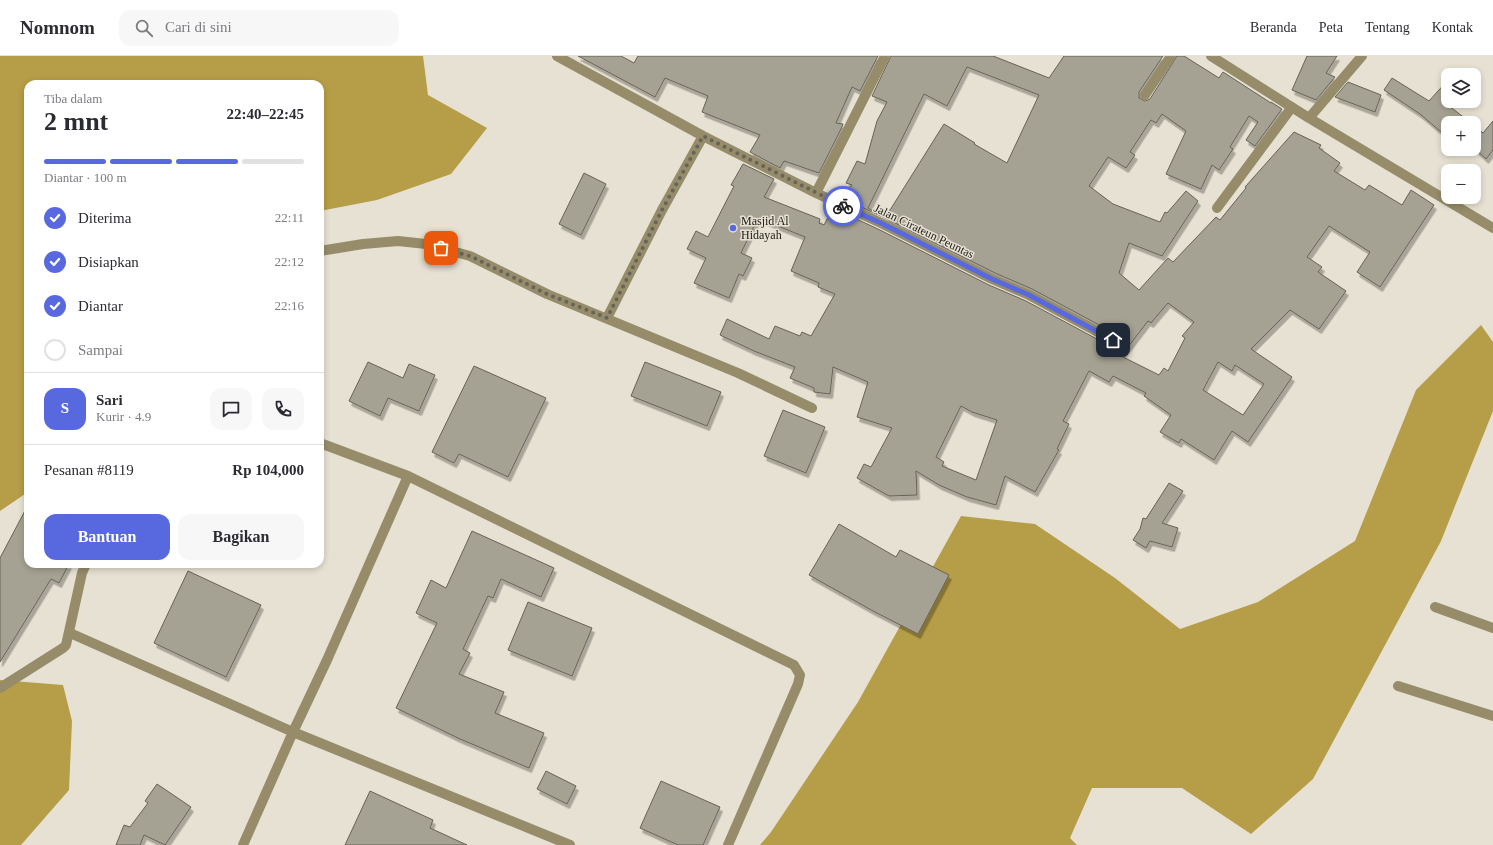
<!DOCTYPE html>
<html lang="id">
<head>
<meta charset="utf-8">
<style>
	body { margin:0; font-family:Georgia,serif; background:#f7f7f7; color:#2b2b33; height:100vh; display:flex; flex-direction:column; font-size:15px; white-space:nowrap }
	* { box-sizing:border-box; margin:0 }
	p { font-size:13px; color:#7c7c81 }
	.icon { flex:none; width:22px; height:22px; fill:none; stroke:currentColor; stroke-width:2; stroke-linecap:round; stroke-linejoin:round }
	.map { position:relative; flex:1; overflow:hidden }
	.drawer { position:absolute; left:24px; top:24px; width:300px; height:488px; display:flex; flex-direction:column; background:#fff; border-radius:12px; box-shadow:0 2px 6px #0003 }
	.drawer>* { flex:none }
	.fabs { position:absolute; left:1441px; top:12px; display:grid; gap:8px }
	.fabs a { display:grid; place-items:center; width:40px; height:40px; border-radius:8px; background:#fff; box-shadow:0 2px 6px #0003; font-size:20px }
	.pin { position:absolute; display:grid; place-items:center; width:34px; height:34px; color:#fff; margin:-17px; border-radius:8px; box-shadow:0 2px 6px #0006 }
	.courier { position:absolute; display:grid; place-items:center; width:40px; height:40px; margin:-20px; border:3px solid #5869e0; border-radius:50%; background:#fff; color:#222; box-shadow:0 1px 5px #0007 }
	.head em { font-style:normal; font-weight:700 }
	.head div { display:flex; flex-direction:column-reverse }
	.head { display:flex; align-items:center; justify-content:space-between; height:68px; padding:0 20px }
	h1 { font-size:26px; font-weight:700; line-height:30px }
	.bar { display:grid; grid-template-columns:repeat(4,1fr); gap:6px 4px; align-content:center; height:48px; padding:0 20px }
	.bar i { height:5px; border-radius:3px; background:#e1e1e2 }
	.bar .selected { background:#5869e0 }
	.bar p { grid-column:span 4 }
	.line { display:flex; align-items:center; gap:10px; padding:0 20px; border-top:1px solid #e1e1e2 }
	.line div { flex:1 }
	.round { display:grid; place-items:center; flex:none; width:42px; height:42px; border-radius:12px; background:#f7f7f7 }
	ol { padding:0 20px; list-style:none }
	li { display:flex; align-items:center; gap:12px; height:44px }
	li p { margin-inline-start:auto }
	li .icon { padding:4px; border-radius:50%; background:#5869e0; color:#fff; stroke-width:4 }
	li:last-child { color:#7c7c81 }
	li i { width:22px; height:22px; border:2px solid #e1e1e2; border-radius:50% }
	.cta { display:flex; gap:8px; margin-top:auto; padding:8px 20px }
	.cta a { flex:1; height:46px; border-radius:12px; background:#5869e0; color:#fff; font-size:16px; font-weight:700; line-height:46px; text-align:center }
	.cta a+a { background:#f7f7f7; color:#2b2b33 }
	header { display:flex; align-items:center; gap:24px; box-sizing:border-box; height:56px; padding:0 20px; background:#fff; border-bottom:1px solid #e1e1e2 }
	header strong { font-size:19px }
	nav { display:flex; gap:22px; margin-inline-start:auto; font-size:14px }
	.search { width:280px; height:36px; background:#f7f7f7; display:flex; align-items:center; gap:10px; box-sizing:border-box; padding:0 14px; border-radius:12px; color:#7c7c81; font-size:15px }
	.map>svg:first-child { display:block }
	.forest { fill:#b69d47 }
	.building { fill:#a6a293; stroke:#666255; fill-rule:evenodd; filter:url(#shadow) }
	.lines { fill:none; stroke-linecap:round; stroke-linejoin:round }
	.street { stroke:#968c6a; stroke-width:10 }
	.done { stroke:#66645a; stroke-width:4; stroke-dasharray:0 7.2 }
	.route { stroke:#5869e0; stroke-width:5 }
	.poi-dot { fill:#5869e0; stroke:#e6e1d2; stroke-width:1.5 }
	.labels { text-anchor:middle; stroke-width:3; stroke-linejoin:round; paint-order:stroke }
	.poi-label { font-size:12px; fill:#21201a; stroke:#e6e1d2; text-anchor:start }
	.street-label { font-size:12px; fill:#21201a; stroke:#e6e1d2 }
</style>
</head>
<body>
<header>
<strong>Nomnom</strong>
<div class="search"><svg class="icon" aria-label="search" viewBox="0 0 24 24"><circle cx="10" cy="10" r="6"/><path d="M15 15l6 6"/></svg>Cari di sini</div>
<nav><a>Beranda</a><a>Peta</a><a>Tentang</a><a>Kontak</a></nav>
</header>
<div class="map">
<svg width="1493" height="789" viewBox="0 0 1493 789">
	<defs>
		<filter id="shadow"><feDropShadow dx="2.5" dy="4.5" stdDeviation="0" flood-color="#0004"/></filter>
	</defs>
	<rect width="100%" height="100%" fill="#e6e1d2"/>
	<path class="forest" d="M0,0H423L428,39L487,72L451,118L377,144L320,155V28H28V436L0,455Z
		M1481,269L1493,286V355L1441,485L1313,723L1251,778L1182,732H1092L1070,782L1077,789H760L771,776L858,646L961,460L1035,468L1115,522L1180,573L1258,546L1355,485L1416,334Z
		M0,624L63,629L72,665L69,734L21,789H0Z"/>
	<path class="building" d="M578,0H621L634,7L638,0H878L860,35L852,31L836,67L843,68L842,71L819,117L784,105L780,112L750,96L760,79L702,56L708,40L665,22L655,41Z
		M891,0H993L1049,22L1064,0H1163L1139,36V42L1145,45L1150,43L1177,0H1184L1219,22L1223,16L1271,47V46L1282,53L1255,90L1246,84L1258,66L1249,60L1230,91L1233,93L1219,114L1212,109L1201,133L1166,118L1186,75L1162,58L1156,67L1151,64L1130,96L1135,99L1126,112L1108,101L1089,130L1113,148L1160,166L1165,156L1167,157L1186,135L1198,145L1162,200L1129,187L1119,217L1139,234L1168,202L1173,206L1216,161L1220,164L1246,132L1245,131L1294,76L1321,89L1319,92L1340,107L1334,115L1365,134L1369,129L1402,149L1411,134L1434,149L1380,231L1357,216L1370,196L1329,170L1307,201L1322,211L1318,216L1346,235L1319,273L1290,254L1251,293L1292,321L1248,386L1232,375L1214,404L1181,383L1179,387L1160,376L1171,359L1144,340L1146,337L1113,320L1109,326L1089,315L1063,365L1069,368L1057,393L1059,394L1035,436L1005,420L996,449L967,441L939,429L916,415L917,439L889,440L857,422L864,408L871,411L892,372L857,361L868,326L833,311L830,338L814,336V332L790,322L795,311L754,295L720,279L727,263L769,283L775,270L800,280L802,276L811,280L835,238L818,231L819,227L791,215L805,181L758,162L741,197L752,202L743,220L739,218L729,242L694,227L706,202L687,193L696,175L708,181L734,130L731,129L743,108L774,123L764,141L820,163L819,167L824,169L833,152L880,174L989,229L1026,245L1110,290H1116L1119,284L1116,278L1032,233L995,217L885,162L944,68L975,87L974,88L1007,107L1039,39L967,11L947,50L924,38L868,152L885,162L842,142L852,129L846,127L857,105L865,108L877,65L887,46L872,40ZM1168,247L1194,266L1182,280L1185,282L1168,315L1164,312L1159,319L1121,300L1148,265L1151,267ZM1218,306L1232,315L1235,309L1264,328L1243,359L1203,334ZM961,350L972,356L997,364L976,424L942,410L944,406L936,401Z
		M1307,0H1337L1326,17L1335,21L1316,44L1292,34Z
		M1392,22L1429,45L1448,24V49L1471,67H1448V82L1420,58L1384,34Z
		M1348,26L1381,39L1375,56L1335,41Z
		M1493,65V94L1486,103L1474,92V70L1483,77Z
		M584,117L606,128L581,179L559,168Z
		M368,306L403,322L409,308L435,319L419,355L388,342L380,360L349,345Z
		M645,306L721,336L707,370L631,340Z
		M474,310L546,342L508,421L459,398L454,407L432,396Z
		M783,354L825,371L806,417L764,400Z
		M1169,427L1183,435L1162,467L1178,472L1172,491L1150,485L1146,492L1133,484L1140,473L1143,462L1146,463Z
		M28,449V508H69L59,527L51,523L0,606V502Z
		M839,468L896,501L900,494L949,519L918,578L873,555L809,519Z
		M472,475L554,512L541,541L501,523L493,542L488,540L463,593L470,597L459,618L504,636L495,657L544,677L529,712L460,683L396,652L437,567L416,557L431,524L446,532Z
		M188,515L261,549L226,621L154,587Z
		M528,546L592,572L572,620L508,594Z
		M546,715L576,730L567,748L537,733Z
		M661,725L720,751L703,789H678L640,772Z
		M157,728L191,751L165,789L144,779L140,789H116L124,769L130,771L148,747L145,745Z
		M370,735L433,764L430,772L467,789H345Z"/>
	<g class="lines">
		<path class="street" d="M557,0L703,80
			M1211,0L1309,62L1493,172
			M1145,39L1171,0
			M1309,62L1362,0
			M816,137L885,0
			M1217,152L1292,51
			M320,195L363,188L398,185L426,188L470,200L547,238L738,317L812,352
			M607,262L662,154L703,80L816,137L883,168L992,223L1029,239L1113,284
			M320,387L408,420L794,609L800,619L798,628L728,789
			M1435,551L1493,572
			M70,577L293,676L570,789
			M1398,630L1493,660
			M0,632L63,592L66,589L82,517L86,508
			M243,789L293,676L327,604L408,420"/>
	</g>
	<g class="lines">
		<path class="done" d="M441,192L470,200L547,238L607,262L662,154L703,80L843,150"/>
		<path class="route" d="M843,150L883,168L992,223L1029,239L1113,284"/>
	</g>
	<circle class="poi-dot" cx="733" cy="172" r="4"/>
	<g class="labels">
		<g class="poi-label">
			<text x="741" y="169">Masjid Al<tspan x="741" dy="14">Hidayah</tspan></text>
		</g>
		<g class="street-label">
			<text transform="translate(924 175) rotate(26)" y="4">Jalan Cirateun Peuntas</text>
		</g>
	</g>
</svg>
<div class="fabs">
<a><svg class="icon" aria-label="layers" viewBox="0 0 24 24"><path d="M12 4l9 5-9 5-9-5zM3 14l9 5 9-5"/></svg></a>
<a>+</a>
<a>−</a>
</div>
<div class="pin" style="left:441px;top:192px;background:#ea580c"><svg class="icon" aria-label="bag" viewBox="0 0 24 24"><path d="M5 8h14l-1 12H6zM9 8a3 3 0 0 1 6 0"/></svg></div>
<div class="pin" style="left:1113px;top:284px;background:#1f2937"><svg class="icon" aria-label="home" viewBox="0 0 24 24"><path d="M3 11l9-7 9 7M6 9v11h12V9"/></svg></div>
<div class="courier" style="left:843px;top:150px"><svg class="icon" aria-label="bike" viewBox="0 0 24 24"><circle cx="6" cy="16" r="4"/><circle cx="18" cy="16" r="4"/><path d="M6 16l4-8h5l3 8M10 8l3 8H6M13 5h3"/></svg></div>
<section class="drawer">
<div class="head"><div><h1>2 mnt</h1><p>Tiba dalam</p></div><em>22:40–22:45</em></div>
<div class="bar"><i class="selected"></i><i class="selected"></i><i class="selected"></i><i></i><p>Diantar · 100 m</p></div>
<ol>
<li><svg class="icon" aria-label="check" viewBox="0 0 24 24"><path d="M5 12l5 5 9-10"/></svg>Diterima<p>22:11</p></li>
<li><svg class="icon" aria-label="check" viewBox="0 0 24 24"><path d="M5 12l5 5 9-10"/></svg>Disiapkan<p>22:12</p></li>
<li><svg class="icon" aria-label="check" viewBox="0 0 24 24"><path d="M5 12l5 5 9-10"/></svg>Diantar<p>22:16</p></li>
<li><i></i>Sampai</li>
</ol>
<div class="line" style="height:72px"><b class="round" style="background:#5869e0;color:#fff">S</b><div><b>Sari</b><p>Kurir · 4.9</p></div><a class="round"><svg class="icon" aria-label="chat" viewBox="0 0 24 24"><path d="M4 5h16v11H9l-5 4z"/></svg></a><a class="round"><svg class="icon" aria-label="phone" viewBox="0 0 24 24"><path d="M5 4h4l2 5-3 2q2 4 5 5l2-3 5 2v4C11 20 4 13 5 4z"/></svg></a></div>
<div class="line" style="height:52px"><div>Pesanan #8119</div><b>Rp 104,000</b></div>
<div class="cta"><a>Bantuan</a><a>Bagikan</a></div>
</section>
</div>
</body>
</html>
